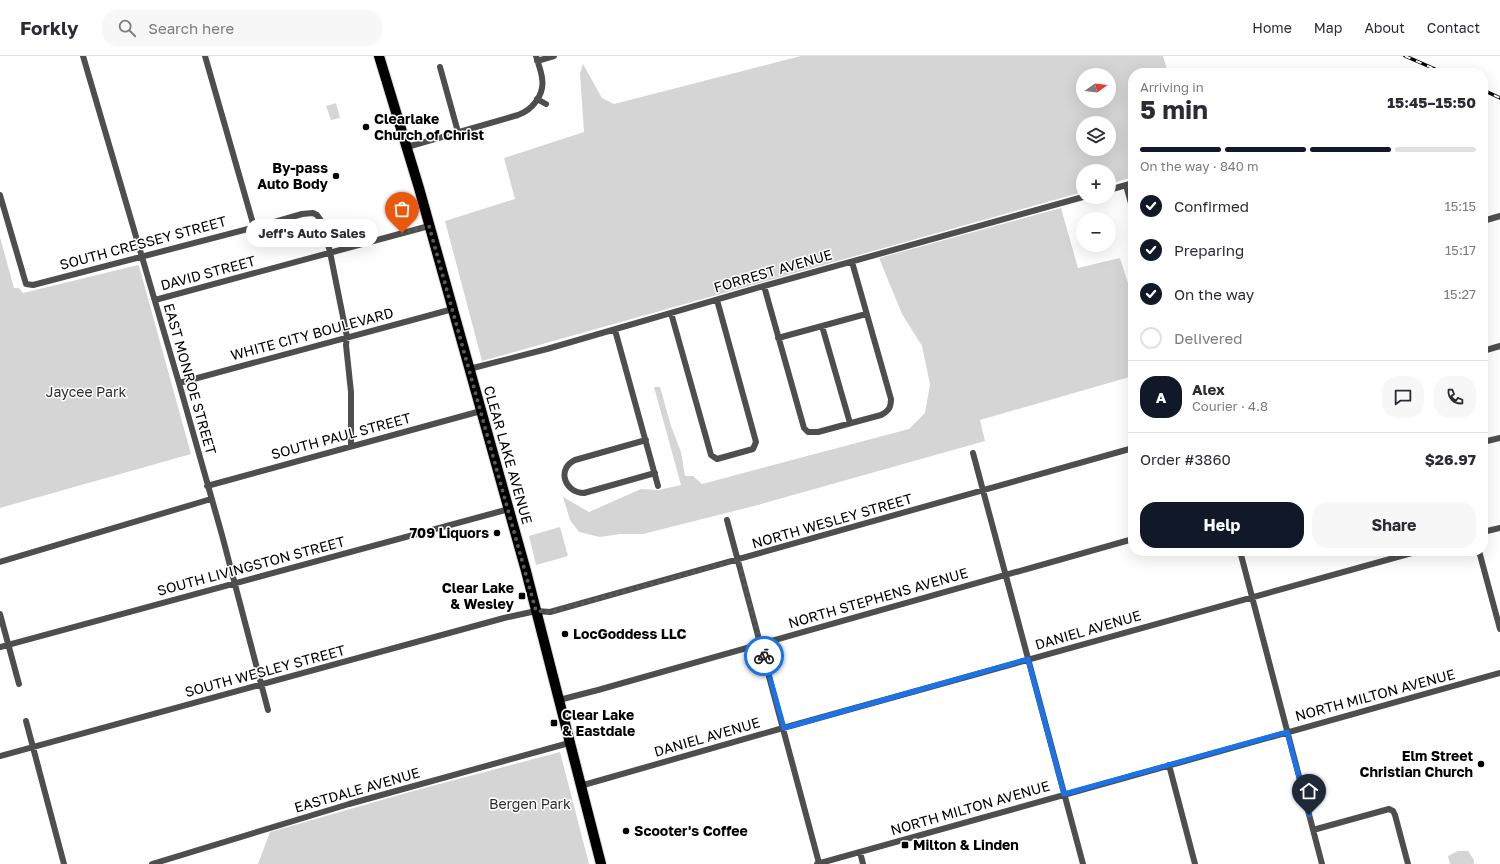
<!DOCTYPE html>
<html lang="en">
<head>
<meta charset="utf-8">
<style>
	body { margin:0; font-family:"Golos Text",sans-serif; background:#f7f7f7; color:#2b2b33; height:100vh; display:flex; flex-direction:column; font-size:15px; white-space:nowrap }
	* { box-sizing:border-box; margin:0 }
	p { font-size:13px; color:#7c7c81 }
	.icon { flex:none; width:22px; height:22px; fill:none; stroke:currentColor; stroke-width:2; stroke-linecap:round; stroke-linejoin:round }
	.map { position:relative; flex:1; overflow:hidden }
	.side { position:absolute; left:1128px; top:12px; width:360px; height:488px; display:flex; flex-direction:column; background:#fff; border-radius:16px; box-shadow:0 4px 16px #0002 }
	.side>* { flex:none }
	.needle { width:26px; rotate:75deg }
	.controls { position:absolute; left:1076px; top:12px; display:grid; gap:8px }
	.controls a { display:grid; place-items:center; width:40px; height:40px; border-radius:50%; background:#fff; box-shadow:0 4px 16px #0002; font-size:20px }
	.pin { position:absolute; display:grid; place-items:center; width:34px; height:34px; color:#fff; margin:-41px -17px; border-radius:50% 50% 50% 0; rotate:-45deg; box-shadow:0 0 4px #0007 }
	.pin .icon { rotate:45deg }
	.courier { position:absolute; display:grid; place-items:center; width:40px; height:40px; margin:-20px; border:3px solid #1a73e8; border-radius:50%; background:#fff; color:#222; box-shadow:0 1px 5px #0007 }
	.bubble { position:absolute; height:28px; border-radius:14px; background:#fff; box-shadow:0 4px 16px #0002; font-size:13px; font-weight:700; line-height:28px; text-align:center }
	.head em { font-style:normal; font-weight:700 }
	.head div { display:flex; flex-direction:column-reverse }
	.head { display:flex; align-items:center; justify-content:space-between; height:68px; padding:0 12px }
	h1 { font-size:26px; font-weight:700; line-height:30px }
	.bar { display:grid; grid-template-columns:repeat(4,1fr); gap:6px 4px; align-content:center; height:48px; padding:0 12px }
	.bar i { height:5px; border-radius:3px; background:#e1e1e2 }
	.bar .active { background:#111827 }
	.bar p { grid-column:span 4 }
	.line { display:flex; align-items:center; gap:10px; padding:0 12px; border-top:1px solid #e1e1e2 }
	.line div { flex:1 }
	.round { display:grid; place-items:center; flex:none; width:42px; height:42px; border-radius:16px; background:#f7f7f7 }
	ol { padding:0 12px; list-style:none }
	li { display:flex; align-items:center; gap:12px; height:44px }
	li p { margin-inline-start:auto }
	li .icon { padding:4px; border-radius:50%; background:#111827; color:#fff; stroke-width:4 }
	li:last-child { color:#7c7c81 }
	li i { width:22px; height:22px; border:2px solid #e1e1e2; border-radius:50% }
	.action { display:flex; gap:8px; margin-top:auto; padding:8px 12px }
	.action a { flex:1; height:46px; border-radius:16px; background:#111827; color:#fff; font-size:16px; font-weight:700; line-height:46px; text-align:center }
	.action a+a { background:#f7f7f7; color:#2b2b33 }
	header { display:flex; align-items:center; gap:24px; box-sizing:border-box; height:56px; padding:0 20px; background:#fff; border-bottom:1px solid #e1e1e2 }
	header strong { font-size:19px }
	nav { display:flex; gap:22px; margin-inline-start:auto; font-size:14px }
	.search { width:280px; height:36px; background:#f7f7f7; display:flex; align-items:center; gap:10px; box-sizing:border-box; padding:0 14px; border-radius:16px; color:#7c7c81; font-size:15px }
	.map>svg:first-child { display:block }
	.green { fill:#d5d5d5; fill-rule:evenodd }
	.lines { fill:none; stroke-linecap:round; stroke-linejoin:round }
	.primary-casing { stroke:#dbdbdb; stroke-width:12 }
	.street { stroke:#4e4e4e; stroke-width:6 }
	.primary { stroke:#000; stroke-width:10 }
	.rail-casing { stroke:#000; stroke-width:3.5 }
	.rail { stroke:#fff; stroke-width:2; stroke-dasharray:6; stroke-linecap:butt }
	.done { stroke:#595959; stroke-width:4; stroke-dasharray:0 7.2 }
	.route { stroke:#1a73e8; stroke-width:5 }
	.poi-dot { fill:#000; stroke:#fff; stroke-width:1.5 }
	.labels { text-anchor:middle; stroke-width:3; stroke-linejoin:round; paint-order:stroke }
	.poi-label { font-size:14px; font-weight:bold; fill:#000; stroke:#fff; text-anchor:start }
	.street-label { font-size:14px; fill:#000; stroke:#fff }
	.park-label { font-size:14px; fill:#2c2c2c; stroke:#fff }
</style>
</head>
<body>
<header>
<strong>Forkly</strong>
<div class="search"><svg class="icon" aria-label="search" viewBox="0 0 24 24"><circle cx="10" cy="10" r="6"/><path d="M15 15l6 6"/></svg>Search here</div>
<nav><a>Home</a><a>Map</a><a>About</a><a>Contact</a></nav>
</header>
<div class="map">
<svg width="1500" height="808" viewBox="0 0 1500 808">
	<rect width="100%" height="100%" fill="#fff"/>
	<path class="green" d="M801,0H1163L1168,17H1133V121L1109,128V115H1083V136L482,305L445,165L515,143L504,102L584,76L580,17L583,8L602,42L614,48ZM1083,19H1109V45H1083ZM1083,67H1109V93H1083Z
		M336,47L340,62L331,64L326,50Z
		M1061,152L1078,212L1120,202L1133,243V320L980,364L985,385L758,449L643,478H620L600,481L579,476L570,464L563,441L589,456L641,433L659,434L681,429L654,331H660L671,370L681,396L685,420H693L702,428L909,373L925,357L930,328L922,290L902,258L879,202Z
		M0,181L14,232H19L23,237L138,209L139,210L191,398L0,452Z
		M560,471L568,500L536,509L529,480Z
		M560,696L589,808H258L270,776L413,735Z
		M1458,795H1468L1474,804V808H1450L1448,800Z"/>
	<g class="lines">
		<g class="primary-casing">
			<path id="primary" d="M379,0L419,132L526,515L601,808"/>
		</g>
		<path class="street" d="M83,0L179,327L222,479L268,654
			M205,0L254,171
			M537,5L554,0
			M440,11L458,76
			M537,43L546,48
			M407,91L518,59C532,54 545,39 542,22C541,14 538,7 536,0
			M1126,129L1133,155
			M1109,134L1133,127
			M0,139L26,228L33,229L271,167L302,158L313,157L317,159L322,166L330,196L347,281L346,289L351,336V390
			M1483,165L1500,160
			M764,230L804,372L808,376H818L881,359C889,355 891,351 891,343L852,206
			M155,244L429,170
			M671,257L711,399L717,403L753,393L756,386L717,244
			M822,270L850,367
			M615,274L658,430
			M778,282L866,258
			M1483,295L1500,290
			M469,313L547,293L764,230L1083,141
			M179,327L453,253
			M646,384L575,404C556,413 565,437 584,437L655,417
			M1483,386L1500,382
			M973,397L1083,808
			M207,430L481,355
			M727,464L819,807
			M1483,476L1500,472
			M1240,495L1322,808
			M1479,495L1500,573
			M0,506L211,443
			M0,558L19,628
			M0,591L509,453
			M559,644L598,634L1133,483
			M26,665L64,808
			M0,700L504,562L536,555L550,556L1133,392
			M1169,709L1195,808
			M580,730L783,672L1419,495
			M1313,774L1389,753L1393,755L1395,759L1408,808
			M860,796L863,808
			M152,808L349,748L569,687
			M817,808L1500,617"/>
		<use href="#primary" class="primary"/>
		<g class="rail-casing">
			<path id="rail" d="M1405,0L1444,17
				M1483,34L1500,42"/>
		</g>
		<use href="#rail" class="rail"/>
	</g>
	<g class="lines">
		<path class="done" d="M402,177L429,170L536,555L550,556L738,504L764,600"/>
		<path class="route" d="M764,600L784,672L1028,603L1064,738L1287,676L1309,759"/>
	</g>
	<g class="poi-dot">
		<circle cx="366" cy="71" r="4"/>
		<circle cx="336" cy="120" r="4"/>
		<circle cx="497" cy="477" r="4"/>
		<rect x="518" y="536" width="8" height="8" rx="2"/>
		<circle cx="565" cy="578" r="4"/>
		<rect x="550" y="663" width="8" height="8" rx="2"/>
		<circle cx="1481" cy="708" r="4"/>
		<circle cx="626" cy="775" r="4"/>
		<rect x="901" y="785" width="8" height="8" rx="2"/>
	</g>
	<g class="labels">
		<g class="poi-label">
			<text x="374" y="68">Clearlake<tspan x="374" dy="16">Church of Christ</tspan></text>
			<text x="328" y="117" text-anchor="end">By-pass<tspan x="328" dy="16">Auto Body</tspan></text>
			<text x="489" y="482" text-anchor="end">709 Liquors</text>
			<text x="514" y="537" text-anchor="end">Clear Lake<tspan x="514" dy="16">&amp; Wesley</tspan></text>
			<text x="573" y="583">LocGoddess LLC</text>
			<text x="562" y="664">Clear Lake<tspan x="562" dy="16">&amp; Eastdale</tspan></text>
			<text x="1473" y="705" text-anchor="end">Elm Street<tspan x="1473" dy="16">Christian Church</tspan></text>
			<text x="634" y="780">Scooter's Coffee</text>
			<text x="913" y="794">Milton &amp; Linden</text>
		</g>
		<g class="street-label">
			<text transform="translate(143 187) rotate(-15)" y="5">SOUTH CRESSEY STREET</text>
			<text transform="translate(773 215) rotate(-16)" y="5">FORREST AVENUE</text>
			<text transform="translate(208 217) rotate(-15)" y="5">DAVID STREET</text>
			<text transform="translate(312 278) rotate(-15)" y="5">WHITE CITY BOULEVARD</text>
			<text transform="translate(190 323) rotate(74)" y="5">EAST MONROE STREET</text>
			<text transform="translate(341 380) rotate(-15)" y="5">SOUTH PAUL STREET</text>
			<text transform="translate(508 399) rotate(74)" y="5">CLEAR LAKE AVENUE</text>
			<text transform="translate(832 465) rotate(-16)" y="5">NORTH WESLEY STREET</text>
			<text transform="translate(251 510) rotate(-15)" y="5">SOUTH LIVINGSTON STREET</text>
			<text transform="translate(878 542) rotate(-16)" y="5">NORTH STEPHENS AVENUE</text>
			<text transform="translate(1088 574) rotate(-16)" y="5">DANIEL AVENUE</text>
			<text transform="translate(265 615) rotate(-15)" y="5">SOUTH WESLEY STREET</text>
			<text transform="translate(1375 639) rotate(-15)" y="5">NORTH MILTON AVENUE</text>
			<text transform="translate(707 681) rotate(-16)" y="5">DANIEL AVENUE</text>
			<text transform="translate(357 734) rotate(-16)" y="5">EASTDALE AVENUE</text>
			<text transform="translate(970 752) rotate(-16)" y="5">NORTH MILTON AVENUE</text>
		</g>
		<g class="park-label">
			<text x="86" y="341">Jaycee Park</text>
			<text x="530" y="753">Bergen Park</text>
		</g>
	</g>
</svg>
<div class="controls">
<a><svg class="needle" viewBox="-14 -14 28 28"><path d="M0-13l5 13h-10z" fill="#e53935"/><path d="M0 13l5-13h-10z" fill="#7c7c81"/></svg></a>
<a><svg class="icon" aria-label="layers" viewBox="0 0 24 24"><path d="M12 4l9 5-9 5-9-5zM3 14l9 5 9-5"/></svg></a>
<a>+</a>
<a>−</a>
</div>
<div class="pin" style="left:402px;top:177px;background:#ea580c"><svg class="icon" aria-label="bag" viewBox="0 0 24 24"><path d="M5 8h14l-1 12H6zM9 8a3 3 0 0 1 6 0"/></svg></div>
<div class="pin" style="left:1309px;top:759px;background:#1f2937"><svg class="icon" aria-label="home" viewBox="0 0 24 24"><path d="M3 11l9-7 9 7M6 9v11h12V9"/></svg></div>
<div class="courier" style="left:764px;top:600px"><svg class="icon" aria-label="bike" viewBox="0 0 24 24"><circle cx="6" cy="16" r="4"/><circle cx="18" cy="16" r="4"/><path d="M6 16l4-8h5l3 8M10 8l3 8H6M13 5h3"/></svg></div>
<div class="bubble" style="left:246px;top:163px;width:132px">Jeff's Auto Sales</div>
<section class="side">
<div class="head"><div><h1>5 min</h1><p>Arriving in</p></div><em>15:45–15:50</em></div>
<div class="bar"><i class="active"></i><i class="active"></i><i class="active"></i><i></i><p>On the way · 840 m</p></div>
<ol>
<li><svg class="icon" aria-label="check" viewBox="0 0 24 24"><path d="M5 12l5 5 9-10"/></svg>Confirmed<p>15:15</p></li>
<li><svg class="icon" aria-label="check" viewBox="0 0 24 24"><path d="M5 12l5 5 9-10"/></svg>Preparing<p>15:17</p></li>
<li><svg class="icon" aria-label="check" viewBox="0 0 24 24"><path d="M5 12l5 5 9-10"/></svg>On the way<p>15:27</p></li>
<li><i></i>Delivered</li>
</ol>
<div class="line" style="height:72px"><b class="round" style="background:#111827;color:#fff">A</b><div><b>Alex</b><p>Courier · 4.8</p></div><a class="round"><svg class="icon" aria-label="chat" viewBox="0 0 24 24"><path d="M4 5h16v11H9l-5 4z"/></svg></a><a class="round"><svg class="icon" aria-label="phone" viewBox="0 0 24 24"><path d="M5 4h4l2 5-3 2q2 4 5 5l2-3 5 2v4C11 20 4 13 5 4z"/></svg></a></div>
<div class="line" style="height:52px"><div>Order #3860</div><b>$26.97</b></div>
<div class="action"><a>Help</a><a>Share</a></div>
</section>
</div>
</body>
</html>
